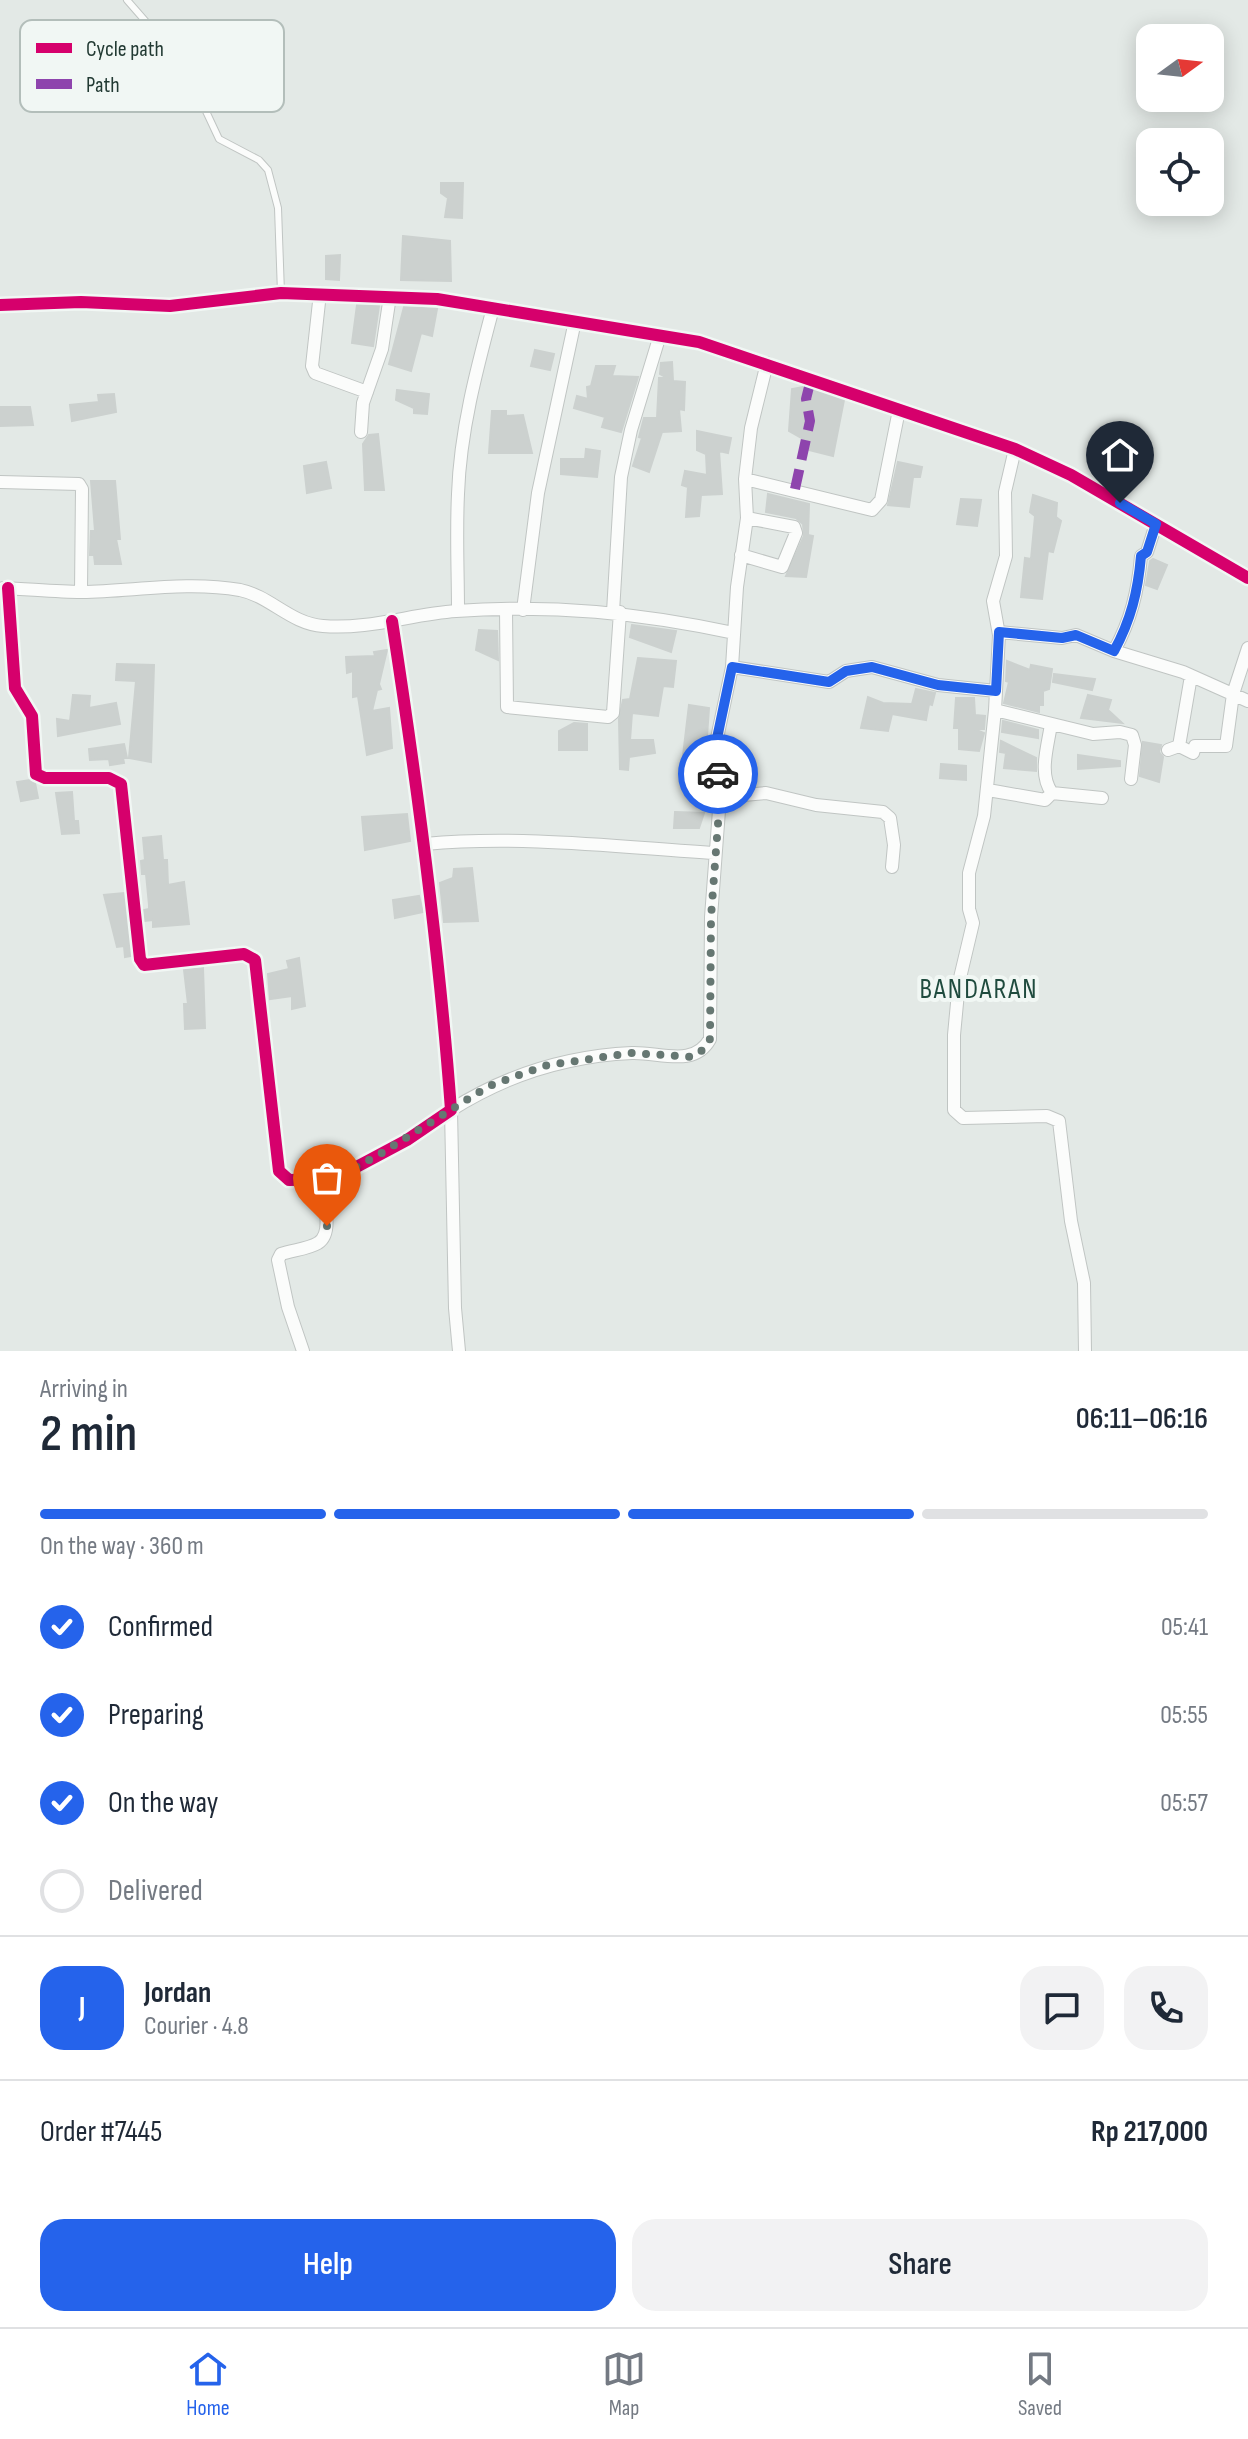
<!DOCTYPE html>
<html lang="en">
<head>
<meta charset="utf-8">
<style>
	body { margin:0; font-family:"Sofia Sans Condensed",sans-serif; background:#f2f2f3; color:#1f2937; height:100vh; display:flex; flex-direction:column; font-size:30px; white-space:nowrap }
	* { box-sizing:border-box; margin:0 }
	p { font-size:26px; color:#747a83 }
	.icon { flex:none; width:44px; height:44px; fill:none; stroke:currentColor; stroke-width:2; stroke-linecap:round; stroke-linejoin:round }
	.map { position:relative; height:1351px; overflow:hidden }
	.sheet { display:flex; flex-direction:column; background:#fff; flex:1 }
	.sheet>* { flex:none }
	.needle { width:52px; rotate:75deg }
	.buttons { position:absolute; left:1136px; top:24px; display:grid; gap:16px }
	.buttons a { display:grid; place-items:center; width:88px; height:88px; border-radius:16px; background:#fff; box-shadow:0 4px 20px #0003; font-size:40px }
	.pin { position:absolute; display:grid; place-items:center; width:68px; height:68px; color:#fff; margin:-82px -34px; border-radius:50% 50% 50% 0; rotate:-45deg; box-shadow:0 0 8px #0007 }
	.pin .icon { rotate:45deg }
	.courier { position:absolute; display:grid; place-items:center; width:80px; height:80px; margin:-40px; border:6px solid #2563eb; border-radius:50%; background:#fff; color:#222; box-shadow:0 2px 10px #0007 }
	.summary em { font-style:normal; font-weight:600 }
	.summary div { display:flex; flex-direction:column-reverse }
	.summary { display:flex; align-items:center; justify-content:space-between; height:136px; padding:0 40px }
	h1 { font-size:52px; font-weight:600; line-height:60px }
	.bar { display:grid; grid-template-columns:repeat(4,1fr); gap:12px 8px; align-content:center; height:96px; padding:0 40px }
	.bar i { height:10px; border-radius:6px; background:#e0e1e3 }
	.bar .on { background:#2563eb }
	.bar p { grid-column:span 4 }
	.line { display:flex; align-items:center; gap:20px; padding:0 40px; border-top:2px solid #e0e1e3 }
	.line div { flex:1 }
	.round { display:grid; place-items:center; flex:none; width:84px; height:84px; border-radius:24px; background:#f2f2f3 }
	ol { padding:0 40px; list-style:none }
	li { display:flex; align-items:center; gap:24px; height:88px }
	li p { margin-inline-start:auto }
	li .icon { padding:8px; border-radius:50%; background:#2563eb; color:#fff; stroke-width:4 }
	li:last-child { color:#747a83 }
	li i { width:44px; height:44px; border:4px solid #e0e1e3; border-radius:50% }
	.button { display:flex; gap:16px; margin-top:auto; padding:16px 40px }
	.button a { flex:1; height:92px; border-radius:24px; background:#2563eb; color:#fff; font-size:32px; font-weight:600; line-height:92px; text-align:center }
	.button a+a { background:#f2f2f3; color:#1f2937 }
	.dock { display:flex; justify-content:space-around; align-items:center; height:112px; border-top:2px solid #e0e1e3; background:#fff; font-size:22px; color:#747a83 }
	.dock a { display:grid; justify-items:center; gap:4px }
	.dock .on { color:#2563eb }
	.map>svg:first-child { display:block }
	.building { fill:#ccd1cf; stroke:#ccd1cf; stroke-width:2 }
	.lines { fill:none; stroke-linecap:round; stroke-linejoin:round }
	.lane-casing { stroke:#c0c5c3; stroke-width:8 }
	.street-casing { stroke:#c0c5c3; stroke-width:14 }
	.lane { stroke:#fbfcfb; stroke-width:6 }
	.street { stroke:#fbfcfb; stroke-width:12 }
	.quiet { stroke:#8e44ad; stroke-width:10; stroke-dasharray:20 10; stroke-linecap:butt }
	.cycleway-casing { stroke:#f1f7f4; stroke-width:17 }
	.cycleway { stroke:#d6006c; stroke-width:12 }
	.done { stroke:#667772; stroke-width:8; stroke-dasharray:0 14.4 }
	.route { stroke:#2563eb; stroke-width:10 }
	.labels { text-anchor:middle; stroke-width:8; stroke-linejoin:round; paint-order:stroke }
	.quarter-label { font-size:28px; letter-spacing:2px; fill:#1f4b3e; stroke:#f1f7f4 }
	.key { fill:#f1f7f4; stroke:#b3beba; stroke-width:2 }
	.key-label { font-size:22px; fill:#223a33 }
</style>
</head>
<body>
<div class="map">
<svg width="1248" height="1351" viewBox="0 0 1248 1351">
	<rect width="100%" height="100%" fill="#e3e9e6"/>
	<path class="building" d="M441,183H463L462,218L445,217L448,198L441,193Z
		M403,236L450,241L451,281L401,280Z
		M340,255L339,280L326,279V256Z
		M357,305L379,306L373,346L352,343Z
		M404,307L437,309L432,336L421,333L411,371L389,364Z
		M535,350L554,354L550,370L531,366Z
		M672,362L673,381L685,382L684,410L679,409L681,431L662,432L649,472L633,466L642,438L639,437L644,418H657L659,378H667L660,374L661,363Z
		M596,366H615L612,376L638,377L621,432L602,427L605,417L574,408L577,396L588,399L587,387L591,386Z
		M803,387L844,400L833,456L809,450L810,443L789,431L792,389Z
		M397,390L429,394L427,414L414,413V408L396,400Z
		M114,394L116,412L72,421L70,405L99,402L98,395Z
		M0,407H30L33,425L0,426Z
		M492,411H506V416L523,415L532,453H489Z
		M697,431L731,438L728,453L719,451L722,494L701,495L699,516L686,517L688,487L682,485L685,471L707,475L706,454L697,450Z
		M378,434L384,490H365L363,444L369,435Z
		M586,449L600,451L597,477L561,474V459H585Z
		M326,462L331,488L307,493L304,466Z
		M898,462L922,467L920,477H913L909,507L888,505Z
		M91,481H115L120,539H116L121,564H95L94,555H90L91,531H95Z
		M768,494L809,504L808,535L813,536L806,577L786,576L804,536L803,524L796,518L766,512Z
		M1033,495L1057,503L1056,517L1061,521L1053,552L1048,551L1042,599L1021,597L1025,558L1031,559L1035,516L1030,512Z
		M961,499L981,500L977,526L957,524Z
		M1153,559L1167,565L1157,589L1146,585L1150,561Z
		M632,625L676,631L671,652L630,637Z
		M479,630L497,631L498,660L476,650Z
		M387,650L379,684L381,689L377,690L372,711L389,708L392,748L367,755L358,696L353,697V671L347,673L346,657L375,656L374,652Z
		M638,658L676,661L673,687L663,686L658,716L632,713L630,740H653L655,753L629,757L628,770L620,769L619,719L623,700L630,699Z
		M1007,661L1030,670L1031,665L1052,669L1049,689L1043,691V705H1039V712L1004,703L1009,682L1006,681Z
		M117,664L154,665L151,762L129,758L136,681L116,680Z
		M1054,674L1095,679L1092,690L1053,682Z
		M916,689L935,693L932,705L929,704L926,720L892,714L888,731L861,728L868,697L883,703L912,704Z
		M73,695L90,696L89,708L116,703L120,724L58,736L57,719L70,721Z
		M1088,695L1111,700L1108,710L1122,723L1081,718Z
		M956,698H974L975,715L985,716L984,729H974L984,733L979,751L959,749V728H954Z
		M689,705L709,708L705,765L682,764Z
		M1003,721L1038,730V738L1002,732Z
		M574,723L587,724V750H559V731Z
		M1001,741L1036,758V771L1004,768L1006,753L1000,752Z
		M1143,742L1161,745L1159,752L1163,757L1159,782L1140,776Z
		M124,744L127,758H123L124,763L110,765L109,759L90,760L89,749Z
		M1078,755L1120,761V766L1078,769Z
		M941,764L966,766V780L940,778Z
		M30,780L35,783L38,798L21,801L17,782Z
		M72,792L74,821H78L79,833L62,834L56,793Z
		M675,812L704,813L699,828H674Z
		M407,814L410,841L365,850L362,817Z
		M161,836L163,860H167L168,885L184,882L189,924L153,927V920L145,921L144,910L149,909V905L146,874H142L141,861L145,860L143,838Z
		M472,868L478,921L444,922L440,883L453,878L454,869Z
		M124,893L131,956L125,957L124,946L117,947L104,895Z
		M419,896L423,912L395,918L393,900Z
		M299,958L305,1006L292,1009V996L270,999L268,974L289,969L287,961Z
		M203,968L205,1028L185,1029L184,1004H188L184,970Z"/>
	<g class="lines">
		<g class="lane-casing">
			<path id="lane" d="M127,0L168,47L197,92L219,139L259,160L268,170L278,208L281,293"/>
		</g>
		<g class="street-casing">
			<path id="street" d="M320,293L312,366L315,373L367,392
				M0,305L81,302L170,306L281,293L437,299L699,342L1015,449L1071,475L1248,578
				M361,432L363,403L382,349L390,296
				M1015,449L1005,492L1006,556L993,601L999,635L995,710L1093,734L1120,732L1132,735L1135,745L1131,779
				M745,479L872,510L881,500L899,410
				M0,482L79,484L82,489L81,592
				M741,555L782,567L796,533L794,527L747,518
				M3,588C29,589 56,592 82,592C135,591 188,581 240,590C270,596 291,624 323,626C368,630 412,614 456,611C552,604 640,613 734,633
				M8,588L15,688L32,716L36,774L45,778H109L121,784L140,959L144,965L244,954L255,960L279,1171L289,1180L334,1179L407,1140L451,1110C439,946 417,783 392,621
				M506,610L507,707L608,717L613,713L620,612
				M523,610L538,493L575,321
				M458,611C458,572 456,533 458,494C460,431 477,368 493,308
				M613,612L621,477L631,430L660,335
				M999,632L1062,638L1076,635L1114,651C1131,620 1138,591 1141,556L1147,552L1156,524
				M1114,651L1183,672L1248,701
				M732,667L829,682L846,671L872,667L938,685L996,691
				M995,710L984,816L969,873V909L973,923L959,982L954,1035V1110L963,1118L1047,1116L1059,1121L1071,1221L1084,1283L1085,1351
				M1051,724C1048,746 1038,774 1052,793L1102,798
				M1179,746L1193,753L1195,746H1226L1233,694L1248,648
				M1168,750L1179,746L1191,676
				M988,790L1045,800L1052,793
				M720,797L766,793L816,805L883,812L890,818L894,845L892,867
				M425,844C521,835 619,847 715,853
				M303,1351L288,1307L278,1260L281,1254C293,1250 308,1249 318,1243C335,1232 322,1197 319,1181
				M459,1351L455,1308L451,1110C506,1075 566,1056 632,1053C660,1052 694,1068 710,1039L711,917L720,797L716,743L732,667L737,587L747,518L745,479L751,428L767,363"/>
		</g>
		<use href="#lane" class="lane"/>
		<use href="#street" class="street"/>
		<path class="quiet" d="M795,489L810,421L806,399L811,379"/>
		<g class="cycleway-casing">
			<path id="cycleway" d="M0,305L81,302L170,306L281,293L437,299L699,342L1015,449L1071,475L1248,578
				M8,588L15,688L32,716L36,774L45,778H109L121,784L140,959L144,965L244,954L255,960L279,1171L289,1180L334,1179L407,1140L451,1110C439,946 417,783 392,621"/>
		</g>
		<use href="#cycleway" class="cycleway"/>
	</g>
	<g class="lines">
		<path class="done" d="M327,1226L319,1181L334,1179L380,1154L489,1086L516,1076L548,1065L632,1053L693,1057L704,1049L710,1039L711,917L720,797L718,774"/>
		<path class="route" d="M718,774L716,743L732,667L829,682L846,671L872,667L938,685L996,691L999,632L1062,638L1076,635L1114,651C1131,620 1138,591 1141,556L1147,552L1156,524L1120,503"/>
	</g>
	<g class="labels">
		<g class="quarter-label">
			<text x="979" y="998">BANDARAN</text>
		</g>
	</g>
	<rect x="20" y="20" width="264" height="92" rx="12" class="key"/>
	<rect x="36" y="43" width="36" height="10" fill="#d6006c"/>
	<rect x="36" y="79" width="36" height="10" fill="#8e44ad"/>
	<g class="key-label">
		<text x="86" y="56">Cycle path</text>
		<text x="86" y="92">Path</text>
	</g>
</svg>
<div class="buttons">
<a><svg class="needle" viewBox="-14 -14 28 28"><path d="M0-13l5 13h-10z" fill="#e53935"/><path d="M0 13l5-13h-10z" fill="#747a83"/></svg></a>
<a><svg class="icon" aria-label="locate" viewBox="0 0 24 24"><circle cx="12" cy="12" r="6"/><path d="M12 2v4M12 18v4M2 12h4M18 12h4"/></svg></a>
</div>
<div class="pin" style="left:327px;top:1226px;background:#ea580c"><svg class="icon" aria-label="bag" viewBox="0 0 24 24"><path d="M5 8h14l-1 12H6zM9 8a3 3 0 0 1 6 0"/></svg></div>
<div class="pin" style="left:1120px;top:503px;background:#1f2937"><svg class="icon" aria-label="home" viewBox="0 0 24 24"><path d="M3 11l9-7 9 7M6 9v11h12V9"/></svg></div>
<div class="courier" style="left:718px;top:774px"><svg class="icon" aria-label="car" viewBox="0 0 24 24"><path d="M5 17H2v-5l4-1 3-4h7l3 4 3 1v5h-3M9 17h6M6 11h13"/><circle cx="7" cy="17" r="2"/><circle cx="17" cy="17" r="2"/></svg></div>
</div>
<section class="sheet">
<div class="summary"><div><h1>2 min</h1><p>Arriving in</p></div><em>06:11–06:16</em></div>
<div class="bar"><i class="on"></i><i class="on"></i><i class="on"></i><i></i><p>On the way · 360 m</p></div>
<ol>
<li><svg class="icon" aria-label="check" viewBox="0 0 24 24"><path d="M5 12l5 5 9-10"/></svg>Confirmed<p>05:41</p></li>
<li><svg class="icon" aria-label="check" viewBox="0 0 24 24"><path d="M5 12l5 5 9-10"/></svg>Preparing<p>05:55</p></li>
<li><svg class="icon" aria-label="check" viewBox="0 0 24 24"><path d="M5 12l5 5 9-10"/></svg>On the way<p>05:57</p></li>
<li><i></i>Delivered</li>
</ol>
<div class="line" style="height:144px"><b class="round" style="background:#2563eb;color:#fff">J</b><div><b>Jordan</b><p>Courier · 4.8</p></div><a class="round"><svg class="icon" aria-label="chat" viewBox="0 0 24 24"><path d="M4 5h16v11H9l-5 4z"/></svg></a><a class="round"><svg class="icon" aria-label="phone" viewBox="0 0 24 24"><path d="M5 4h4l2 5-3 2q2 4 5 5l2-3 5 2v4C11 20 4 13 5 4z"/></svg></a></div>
<div class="line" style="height:104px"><div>Order #7445</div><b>Rp 217,000</b></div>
<div class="button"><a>Help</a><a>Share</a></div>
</section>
<nav class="dock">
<a class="on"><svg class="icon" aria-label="home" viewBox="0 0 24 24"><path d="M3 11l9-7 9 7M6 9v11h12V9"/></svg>Home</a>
<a><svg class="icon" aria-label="map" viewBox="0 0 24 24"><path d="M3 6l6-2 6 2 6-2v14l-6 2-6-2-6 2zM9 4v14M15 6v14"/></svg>Map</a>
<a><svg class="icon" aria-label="saved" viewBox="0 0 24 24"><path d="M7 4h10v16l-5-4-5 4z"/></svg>Saved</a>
</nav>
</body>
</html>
